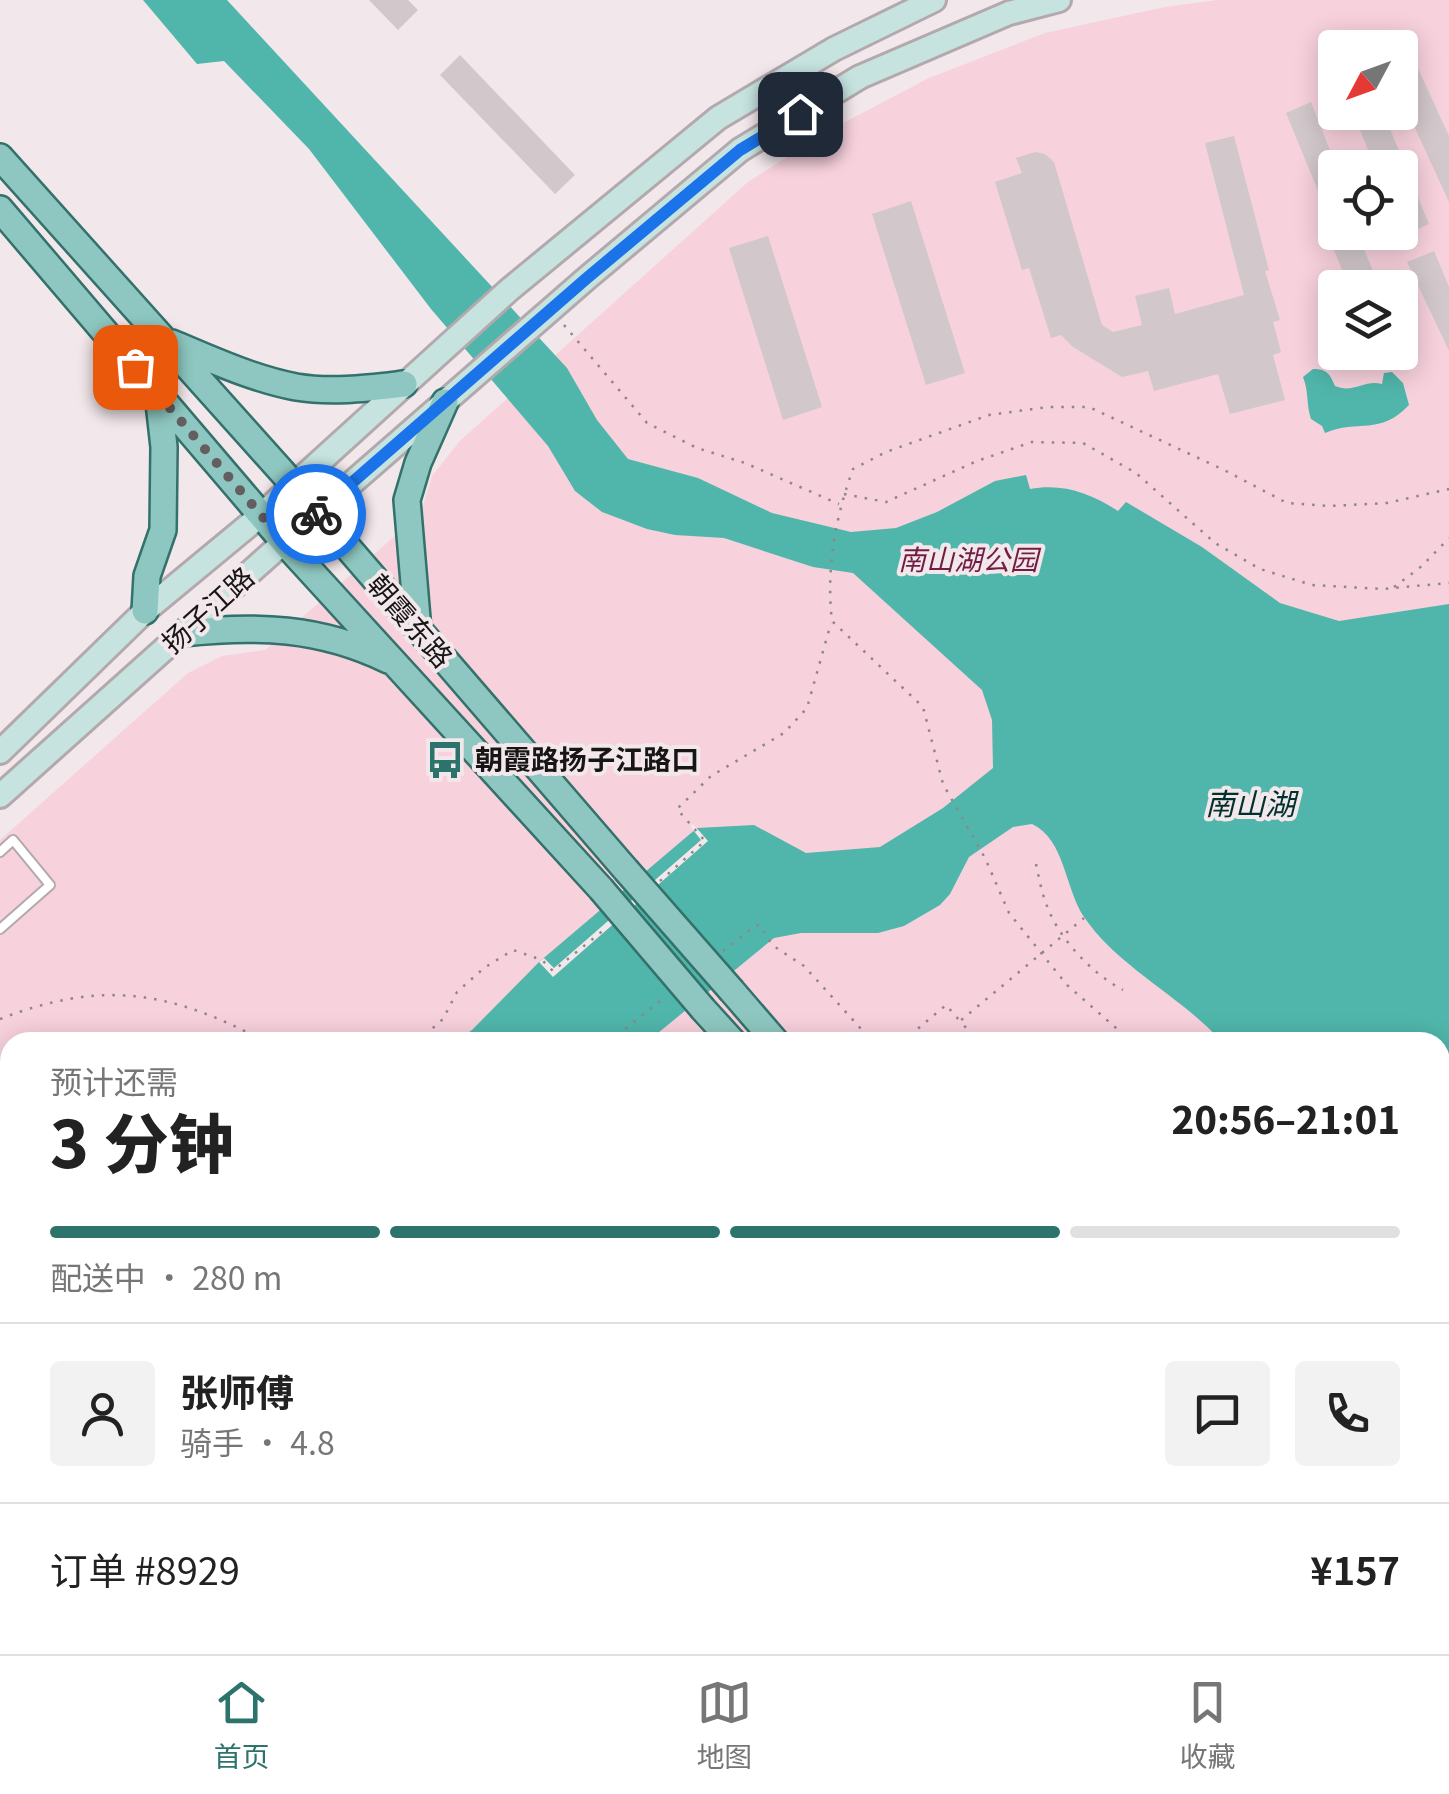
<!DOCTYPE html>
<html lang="zh">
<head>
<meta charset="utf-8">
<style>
	body { margin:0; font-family:Georgia,"Noto Sans SC",serif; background:#f2f2f2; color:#222; height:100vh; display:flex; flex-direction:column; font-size:38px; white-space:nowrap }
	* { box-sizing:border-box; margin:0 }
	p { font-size:32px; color:#767676 }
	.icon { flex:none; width:55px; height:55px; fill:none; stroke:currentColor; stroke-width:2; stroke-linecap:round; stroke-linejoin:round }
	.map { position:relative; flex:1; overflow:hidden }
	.details { position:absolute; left:0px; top:1032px; width:1450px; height:622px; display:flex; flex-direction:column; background:#fff; border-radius:30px 30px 0 0; box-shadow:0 5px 25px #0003 }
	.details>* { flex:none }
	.needle { width:65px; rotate:229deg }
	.controls { position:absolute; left:1318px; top:30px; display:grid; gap:20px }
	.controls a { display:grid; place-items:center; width:100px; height:100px; border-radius:10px; background:#fff; box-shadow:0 5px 25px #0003; font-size:50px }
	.pin { position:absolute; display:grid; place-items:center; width:85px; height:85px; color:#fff; margin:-42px; border-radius:20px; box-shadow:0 5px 15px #0006 }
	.courier { position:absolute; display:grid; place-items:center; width:100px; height:100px; margin:-50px; border:8px solid #1a73e8; border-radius:50%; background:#fff; color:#222; box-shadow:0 2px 12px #0007 }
	.head em { font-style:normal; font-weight:800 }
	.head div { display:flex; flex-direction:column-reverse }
	.head { display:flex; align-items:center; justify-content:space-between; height:170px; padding:0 50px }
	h1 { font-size:65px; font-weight:800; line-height:75px }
	.bar { display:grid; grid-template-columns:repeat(4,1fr); gap:15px 10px; align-content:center; height:120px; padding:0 50px }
	.bar i { height:12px; border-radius:8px; background:#e0e0e0 }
	.bar .on { background:#2c736c }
	.bar p { grid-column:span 4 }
	.line { display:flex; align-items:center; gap:25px; padding:0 50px; border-top:2px solid #e0e0e0 }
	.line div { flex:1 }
	.round { display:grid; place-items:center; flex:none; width:105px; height:105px; border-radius:10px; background:#f2f2f2 }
	.tab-bar { display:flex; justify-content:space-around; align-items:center; height:140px; border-top:2px solid #e0e0e0; background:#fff; font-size:28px; color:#767676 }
	.tab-bar a { display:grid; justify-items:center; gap:5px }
	.tab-bar .on { color:#2c736c }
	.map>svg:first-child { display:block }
	.green { fill:#f7d1dc; fill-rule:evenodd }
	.water { fill:#50b6ab }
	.pier { fill:#f2e7ea }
	.building { fill:#d2c8cb }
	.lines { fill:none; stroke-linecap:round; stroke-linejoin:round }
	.lane-casing { stroke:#b3a9ac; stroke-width:12 }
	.street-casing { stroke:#b3a9ac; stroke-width:20 }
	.secondary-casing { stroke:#b3a9ac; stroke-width:28 }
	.primary-casing { stroke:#33716a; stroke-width:30 }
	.path { stroke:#8e8789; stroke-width:2.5; stroke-dasharray:2.5 8; stroke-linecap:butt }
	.lane { stroke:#fff; stroke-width:8 }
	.street { stroke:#fff; stroke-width:15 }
	.secondary { stroke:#c6e3e0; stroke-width:22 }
	.primary { stroke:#8ec7c1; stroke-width:25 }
	.primary-bridge-casing { stroke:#33716a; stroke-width:30; stroke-linecap:butt }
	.primary-bridge { stroke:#8ec7c1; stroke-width:25 }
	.done { stroke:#645e60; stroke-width:10; stroke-dasharray:0 18 }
	.route { stroke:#1a73e8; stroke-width:12 }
	.labels { text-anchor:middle; stroke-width:8; stroke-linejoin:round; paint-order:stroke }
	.park-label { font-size:28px; font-style:italic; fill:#731b41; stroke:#f2e7ea }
	.street-label { font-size:28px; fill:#181516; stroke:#f2e7ea }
	.poi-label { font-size:28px; font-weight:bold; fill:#181516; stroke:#f2e7ea; text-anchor:start }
	.water-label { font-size:30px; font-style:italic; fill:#00312d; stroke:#f2e7ea }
</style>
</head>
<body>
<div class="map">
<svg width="1449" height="1654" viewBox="0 0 1449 1654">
	<rect width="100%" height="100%" fill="#f2e7ea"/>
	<path class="green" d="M1217,0H1449V1603L1440,1606V1042H832L828,1038L823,1042H10V1645H102L91,1654H0V840L188,673L222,656L265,650L421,513L432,476L460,441L748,182L828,131L929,78L1045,33L1165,7ZM1335,48H1400V112H1335ZM1335,168H1400V232H1335ZM1335,288H1400V352H1335Z"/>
	<path class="water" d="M143,0H227L567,368L597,420L628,459L698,478L772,513L851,532L896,528L937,512L995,481L1026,475L1030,489C1063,483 1090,493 1118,511L1126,502L1202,547L1280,603L1339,621L1449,604V1131L1440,1191V1042H1222C1181,996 1119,968 1084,917C1065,889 1065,839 1032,824L1013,827L969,857L950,894L940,905L904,926L878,933H801L774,938L647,1042H454L472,1030L539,962L697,828L754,825L806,853L880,847L943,808L993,768L992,720L982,690L853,573L813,567L724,538L675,535L647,529L602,512L575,491L548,446L431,309L309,149L224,61L197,64Z
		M1313,369C1327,369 1330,374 1335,386C1353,394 1365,379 1382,384L1384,373L1392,372L1403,383L1409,405C1380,436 1358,419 1325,433L1322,426L1311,419C1306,404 1309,392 1303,377Z
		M10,1101V1481L0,1475V1105Z
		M1440,1221L1449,1258V1360L1440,1352Z"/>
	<path class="pier" d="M693,824L708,841L553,977L539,962L544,958L554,968L701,840L690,826Z"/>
	<path class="building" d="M369,0H408L418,10L398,30Z
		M460,55L575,175L555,194L440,75Z
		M1416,64L1449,136V202L1409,115L1388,124L1429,224L1403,235L1400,168H1375L1353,112H1400V71Z
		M1311,102L1335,163V232L1286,113Z
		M1234,136L1269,270L1265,271L1280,320L1273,322L1281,352L1273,355L1285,400L1230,414L1218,374L1154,391L1148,371L1122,377L1073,347L1061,335L1051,338L1029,268L1022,270L995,182L1022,173L1016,158L1035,152L1045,154L1054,162L1102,325L1113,332L1142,325L1135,296L1169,288L1175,314L1244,295L1205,143Z
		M911,201L965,373L926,385L872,214Z
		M1351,232H1357L1375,276L1349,286L1330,241Z
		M768,236L822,407L783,420L729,248Z
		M1434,251L1449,287V351L1407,262Z"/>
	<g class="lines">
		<g class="lane-casing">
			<path id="lane" d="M0,852L13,840L50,885L0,929"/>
		</g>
		<g class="street-casing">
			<path id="street" d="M502,1645L510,1654"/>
		</g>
		<g class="secondary-casing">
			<path id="secondary" d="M0,752L145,611L261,515L509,290L718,118L834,49L934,0
				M0,796L284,542L587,278L740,150L860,77L1009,13L1059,0
				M1440,1621L1449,1617
				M127,1654L137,1645
				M1384,1654L1397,1645
				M1437,1654L1449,1649"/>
		</g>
		<g class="primary-casing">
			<path id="primary" d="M0,157L293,484L626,870
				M0,209L284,542L601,889
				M172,343C212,360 254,379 296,387C332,393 369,388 404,384
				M145,611L147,576L163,530L164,447L158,394
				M418,630L407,500L418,463L445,402
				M183,633C256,625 320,627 388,660
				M732,991L776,1042
				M703,1009L733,1042
				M1251,1645L1259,1654
				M1302,1645L1310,1654"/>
		</g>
		<path class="path" d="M564,325L647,423L697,448L745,463L839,504
			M844,494L886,502L977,461L1032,442L1083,443L1136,473L1215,543L1260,569L1312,585L1382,589L1449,583
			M1394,587L1422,566L1449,538
			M1036,864C1039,877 1041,891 1046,903C1057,937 1092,974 1123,990
			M660,881L705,841L677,809L711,776L784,733L807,708L831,623
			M723,951L755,926L760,925L772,945L804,966L873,1042
			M0,1019C103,979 171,991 266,1042
			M417,1042L443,1019L457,992L484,968L513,950L542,960L553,971L605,929
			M609,1042L666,996
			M902,1042L946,1005L959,1020
			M971,1042L976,1039L960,1021L1084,918
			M1132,1042L1067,985L1009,913L985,858L943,784L923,707L832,621C826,570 835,518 853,469L886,452L989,415L1048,407H1089L1224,470L1287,503L1330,506L1387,503L1449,489
			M1440,1329L1449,1324
			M0,1493L10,1500
			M0,1533L10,1517
			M0,1537L10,1544"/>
		<use href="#lane" class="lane"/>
		<use href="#street" class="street"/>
		<use href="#secondary" class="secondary"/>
		<use href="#primary" class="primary"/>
		<g class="primary-bridge-casing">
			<path id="primary-bridge" d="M626,870L732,991
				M601,889L703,1009"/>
		</g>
		<use href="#primary-bridge" class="primary-bridge"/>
	</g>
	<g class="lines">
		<path class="done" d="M135,367L284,542L316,514"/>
		<path class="route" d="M316,514L587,278L740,150L800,114"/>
	</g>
	<defs>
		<g id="bus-bare" transform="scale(3)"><path d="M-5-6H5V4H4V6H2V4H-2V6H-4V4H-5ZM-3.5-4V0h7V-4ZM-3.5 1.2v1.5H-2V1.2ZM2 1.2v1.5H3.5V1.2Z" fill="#2c736c" stroke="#f2e7ea" stroke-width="2.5" paint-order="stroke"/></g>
	</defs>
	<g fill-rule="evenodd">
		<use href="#bus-bare" x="445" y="760"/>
	</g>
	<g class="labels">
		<g class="park-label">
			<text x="968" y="570">南山湖公园</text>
		</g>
		<g class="street-label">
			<text transform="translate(208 610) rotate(-42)" y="10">扬子江路</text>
			<text transform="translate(410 621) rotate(49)" y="10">朝霞东路</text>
		</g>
		<g class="poi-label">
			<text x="475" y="770">朝霞路扬子江路口</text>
		</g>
		<g class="water-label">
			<text x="1250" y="815">南山湖</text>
		</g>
	</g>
</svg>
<div class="controls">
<a><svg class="needle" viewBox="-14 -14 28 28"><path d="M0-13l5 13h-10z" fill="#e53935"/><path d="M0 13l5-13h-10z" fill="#767676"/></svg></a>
<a><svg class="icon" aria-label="locate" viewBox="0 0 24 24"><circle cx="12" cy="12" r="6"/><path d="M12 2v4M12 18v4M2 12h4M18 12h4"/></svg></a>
<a><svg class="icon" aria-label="layers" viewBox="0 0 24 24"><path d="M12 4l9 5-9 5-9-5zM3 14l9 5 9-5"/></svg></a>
</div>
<div class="pin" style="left:135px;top:367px;background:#ea580c"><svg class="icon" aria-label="bag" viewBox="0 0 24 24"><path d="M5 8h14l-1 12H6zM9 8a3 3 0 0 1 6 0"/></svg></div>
<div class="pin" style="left:800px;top:114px;background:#1f2937"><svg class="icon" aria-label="home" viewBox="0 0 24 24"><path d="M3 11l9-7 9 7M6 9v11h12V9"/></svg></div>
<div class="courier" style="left:316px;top:514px"><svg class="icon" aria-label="bike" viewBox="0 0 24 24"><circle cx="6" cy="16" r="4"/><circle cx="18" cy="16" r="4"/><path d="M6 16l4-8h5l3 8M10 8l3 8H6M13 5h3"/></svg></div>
<section class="details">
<div class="head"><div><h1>3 分钟</h1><p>预计还需</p></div><em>20:56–21:01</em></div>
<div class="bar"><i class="on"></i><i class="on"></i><i class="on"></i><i></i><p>配送中 · 280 m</p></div>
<div class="line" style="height:180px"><a class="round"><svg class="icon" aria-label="person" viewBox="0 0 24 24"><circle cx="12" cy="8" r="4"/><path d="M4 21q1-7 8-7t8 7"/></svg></a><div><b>张师傅</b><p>骑手 · 4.8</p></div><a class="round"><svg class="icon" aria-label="chat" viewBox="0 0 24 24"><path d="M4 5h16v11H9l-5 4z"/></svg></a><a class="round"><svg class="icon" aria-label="phone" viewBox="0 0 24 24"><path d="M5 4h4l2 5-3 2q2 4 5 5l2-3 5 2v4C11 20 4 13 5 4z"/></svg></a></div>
<div class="line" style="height:130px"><div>订单 #8929</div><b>¥157</b></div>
</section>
</div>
<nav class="tab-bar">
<a class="on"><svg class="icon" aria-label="home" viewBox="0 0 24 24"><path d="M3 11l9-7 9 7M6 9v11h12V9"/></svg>首页</a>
<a><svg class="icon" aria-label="map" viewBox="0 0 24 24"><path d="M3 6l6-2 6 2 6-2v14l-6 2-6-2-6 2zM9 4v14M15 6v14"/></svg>地图</a>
<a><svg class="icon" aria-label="saved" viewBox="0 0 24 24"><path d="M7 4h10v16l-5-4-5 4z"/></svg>收藏</a>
</nav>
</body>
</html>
